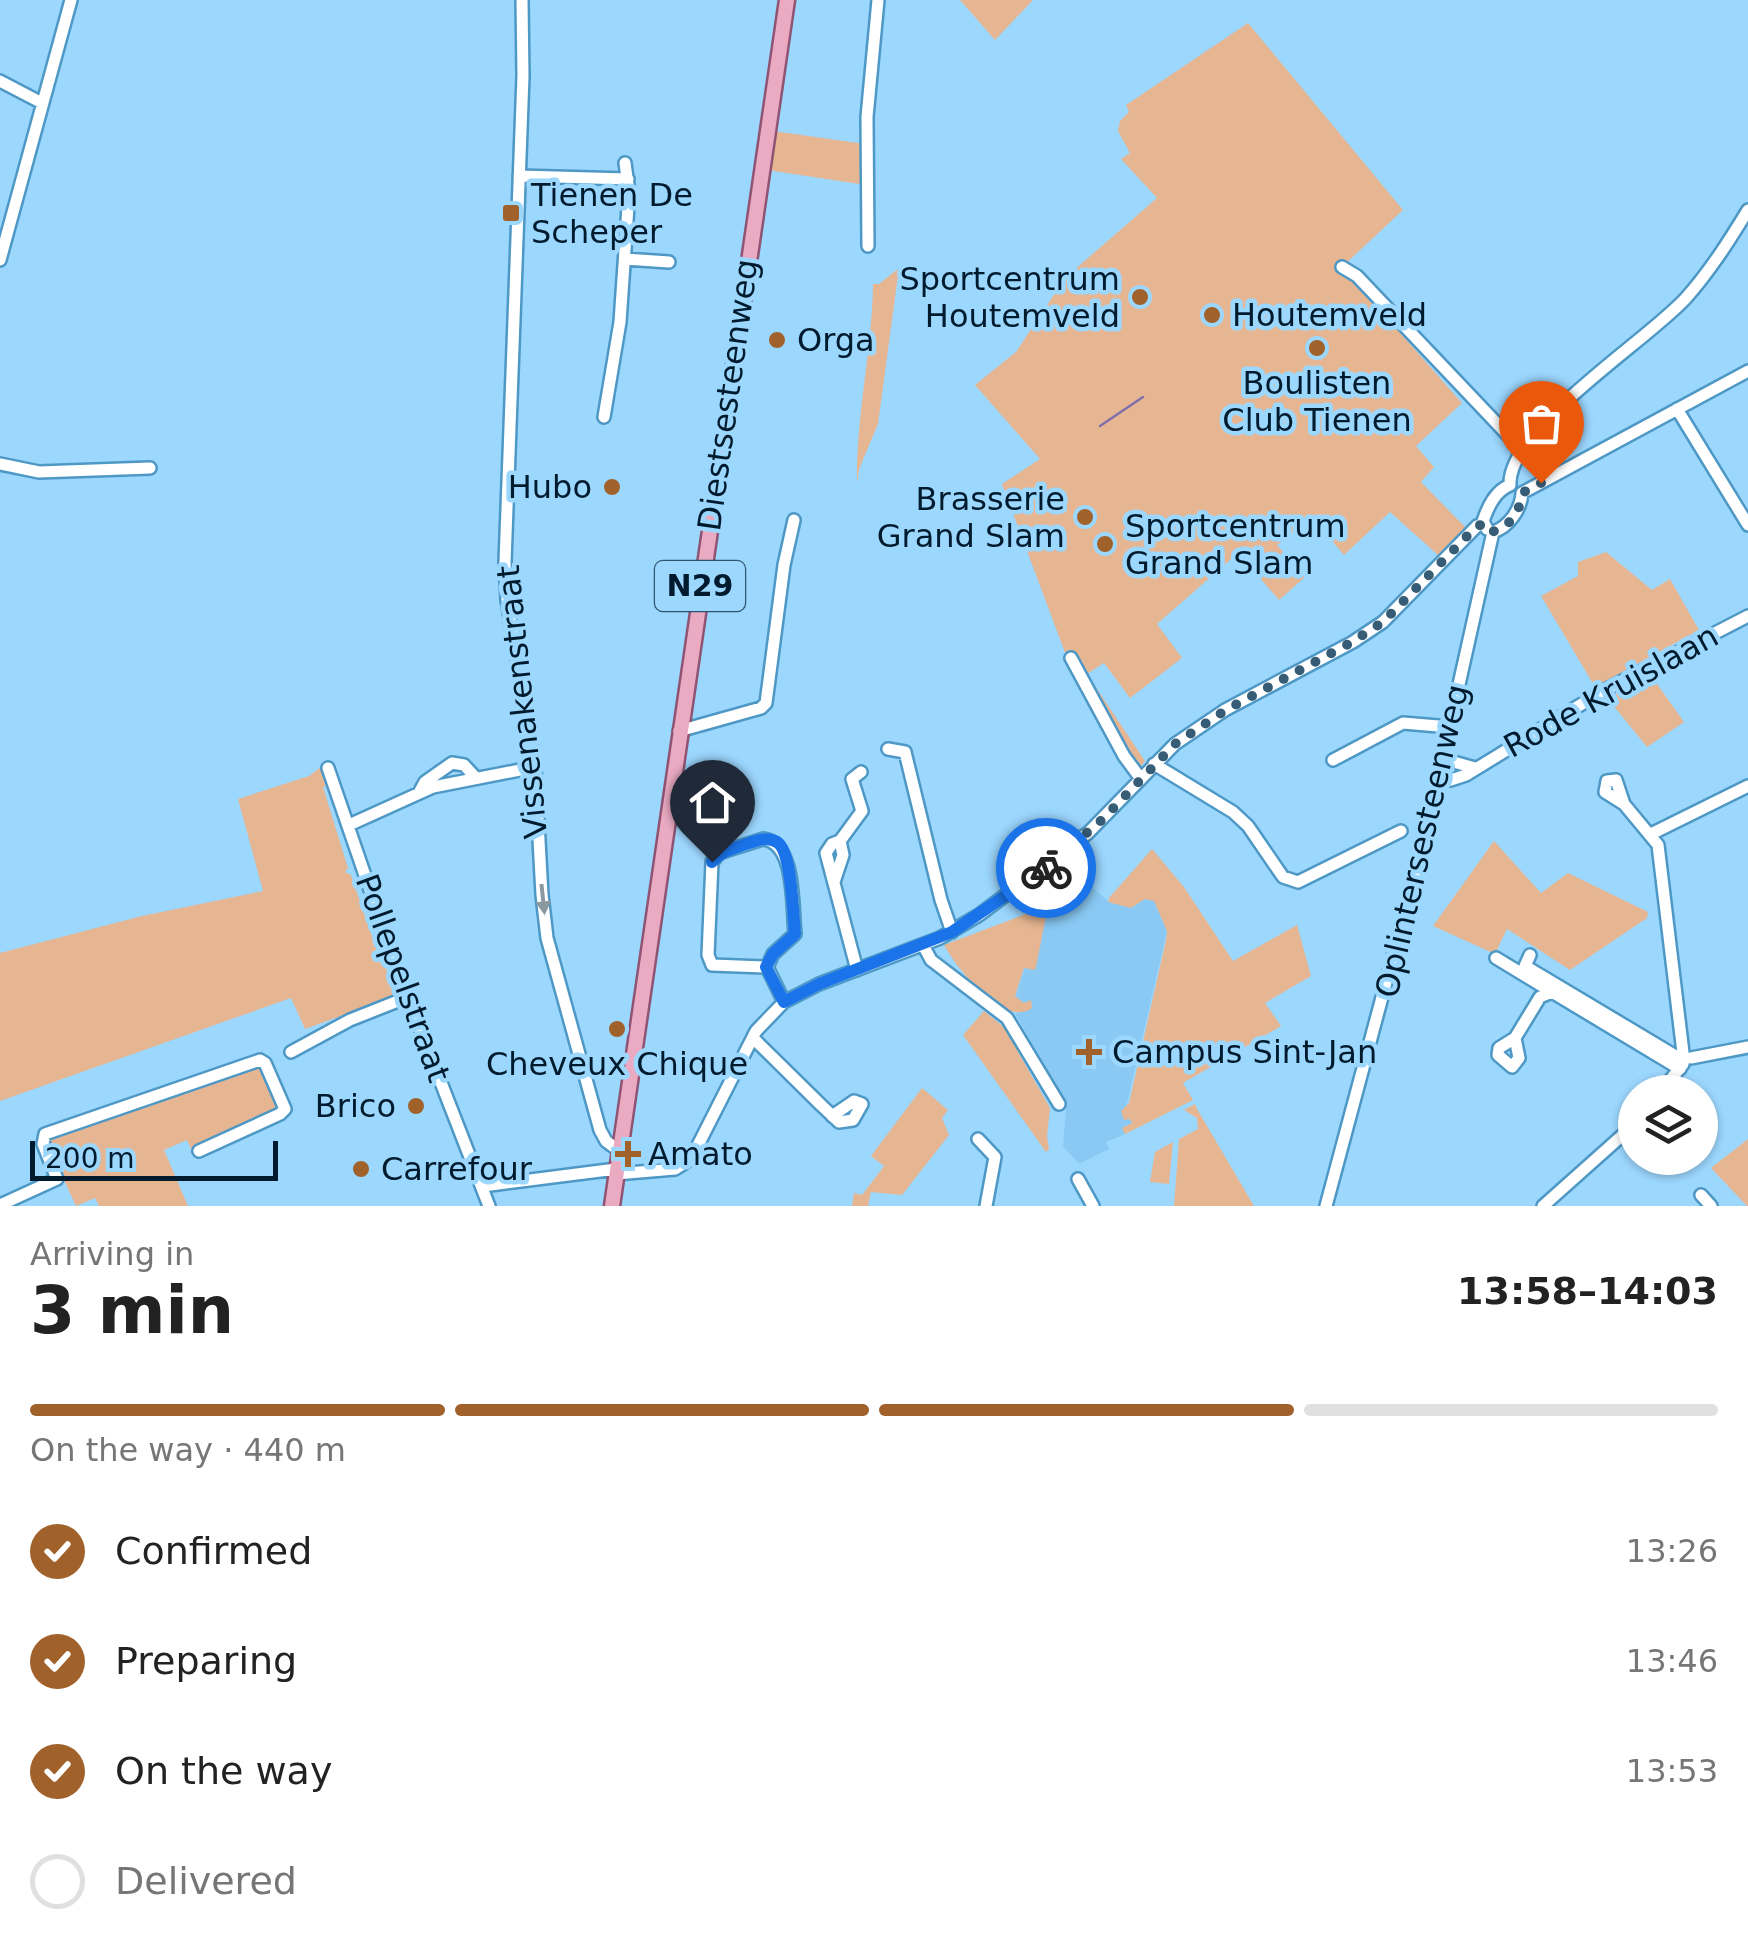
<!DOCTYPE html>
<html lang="en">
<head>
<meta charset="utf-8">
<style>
	body { margin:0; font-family:"DejaVu Sans",sans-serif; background:#f2f2f2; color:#222; height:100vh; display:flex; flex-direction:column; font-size:38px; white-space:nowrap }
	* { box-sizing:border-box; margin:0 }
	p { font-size:32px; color:#767676 }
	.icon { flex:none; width:55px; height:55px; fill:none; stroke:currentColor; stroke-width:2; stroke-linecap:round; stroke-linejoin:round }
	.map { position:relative; height:1206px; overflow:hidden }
	.drawer { display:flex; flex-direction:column; background:#fff; flex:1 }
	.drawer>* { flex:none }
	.fabs { position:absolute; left:1618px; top:1075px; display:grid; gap:20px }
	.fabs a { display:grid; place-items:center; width:100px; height:100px; border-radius:50%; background:#fff; box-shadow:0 2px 8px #0004; font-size:50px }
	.scale { position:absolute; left:30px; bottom:25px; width:248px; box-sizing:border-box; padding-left:10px; border:5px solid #001b2d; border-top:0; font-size:28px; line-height:35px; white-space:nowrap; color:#001b2d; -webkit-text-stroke:8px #9cd7fe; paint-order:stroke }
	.pin { position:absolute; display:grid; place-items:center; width:85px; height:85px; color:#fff; margin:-102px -42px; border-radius:50% 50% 50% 0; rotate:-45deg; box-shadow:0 0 10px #0007 }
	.pin .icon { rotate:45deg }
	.courier { position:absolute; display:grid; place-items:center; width:100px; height:100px; margin:-50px; border:8px solid #1a73e8; border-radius:50%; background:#fff; color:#222; box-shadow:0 2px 12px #0007 }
	.headline em { font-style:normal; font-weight:600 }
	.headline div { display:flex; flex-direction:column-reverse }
	.headline { display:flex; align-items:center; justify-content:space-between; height:170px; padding:0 30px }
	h1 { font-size:65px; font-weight:600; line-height:75px }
	.bar { display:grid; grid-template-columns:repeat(4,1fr); gap:15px 10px; align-content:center; height:120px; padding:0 30px }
	.bar i { height:12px; border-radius:8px; background:#e0e0e0 }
	.bar .on { background:#a1612a }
	.bar p { grid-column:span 4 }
	ol { padding:0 30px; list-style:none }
	li { display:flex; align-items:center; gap:30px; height:110px }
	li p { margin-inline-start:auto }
	li .icon { padding:10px; border-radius:50%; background:#a1612a; color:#fff; stroke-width:4 }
	li:last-child { color:#767676 }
	li i { width:55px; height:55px; border:5px solid #e0e0e0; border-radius:50% }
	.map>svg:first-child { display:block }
	.built { fill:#89c9f3 }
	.green { fill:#e6b692 }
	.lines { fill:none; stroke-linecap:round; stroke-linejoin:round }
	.stream { stroke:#826faa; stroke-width:2.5 }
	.minor-casing { stroke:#4e98c6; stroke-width:16 }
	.major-casing { stroke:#8f5473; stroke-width:19 }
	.minor { stroke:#fff; stroke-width:11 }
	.major { stroke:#eaaac2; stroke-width:14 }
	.oneway { fill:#8c98a0 }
	.done { stroke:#375d76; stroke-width:10; stroke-dasharray:0 18 }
	.route { stroke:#1a73e8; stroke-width:12 }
	.poi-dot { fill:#a1612a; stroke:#9cd7fe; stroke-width:4 }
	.labels { text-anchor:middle; stroke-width:9; stroke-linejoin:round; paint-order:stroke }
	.shield { fill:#9cd7fe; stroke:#2f536c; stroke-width:2.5 }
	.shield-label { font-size:30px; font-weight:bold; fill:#001b2d }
	.poi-label { font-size:32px; fill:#001b2d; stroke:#9cd7fe; text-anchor:start }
	.street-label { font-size:32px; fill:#001b2d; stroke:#9cd7fe }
</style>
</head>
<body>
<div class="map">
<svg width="1748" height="1206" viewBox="0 0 1748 1206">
	<rect width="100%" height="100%" fill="#9cd7fe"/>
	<path class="built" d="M1070,868L1109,902L1131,908L1145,899L1154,901L1167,931L1126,1108L1132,1124L1123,1128L1125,1134L1106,1142L1109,1149L1079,1164L1063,1146L1066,1109L1015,1013H1019L1031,1001L1024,1003L1015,997L1046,904L1040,903Z"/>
	<path class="green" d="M960,0H1033L995,40Z
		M1248,23L1403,210L1342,267L1462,403L1416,446L1434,467L1421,482L1466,528L1438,555L1390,512L1344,555L1312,517L1277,545L1305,577L1279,600L1238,553L1157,624L1182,658L1130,698L1104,663L1087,674L1145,761L1140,767L1081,671L1073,674L1002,484L1040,459L975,385L1016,352L1065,278L1157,198L1121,159L1130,153L1118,131L1120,121L1129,112L1126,105Z
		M773,131L865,144L866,185L767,170Z
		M899,268L878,424L859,469L857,483C856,416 872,351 873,284H879Z
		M1606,552L1652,590L1670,579L1699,630L1595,687L1541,596L1578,576V562Z
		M1650,674L1684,722L1647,747L1608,699Z
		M325,764L332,784L323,787L348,868L345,872L351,875L378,954L387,951L384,962L396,996L305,1029L291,998L0,1101V953L142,916L263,891L238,799L309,776Z
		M1494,841L1541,893L1568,873L1648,912L1647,918L1570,970L1507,929L1495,954L1433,926Z
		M1152,849L1184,887L1233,961L1297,925L1311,976L1265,1003L1281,1026L1183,1083L1193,1100L1125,1134L1122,1128L1132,1123L1130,1119L1124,1120L1121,1111L1129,1103L1166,940L1167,931L1154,901L1145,899L1131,908L1108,902L1109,898Z
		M1040,903L1048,906L1036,967L1035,970L1024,968L1015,996L1024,1003L1031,1000L1032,1008C1004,1029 956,967 944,945L1023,915Z
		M984,1011L1004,1027L1050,1108L1047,1136L1049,1149L1046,1152L963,1035Z
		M261,1064L281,1104L276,1114L192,1151L187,1140L164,1150L188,1206H99L95,1198L76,1206L47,1144L48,1138Z
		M922,1088L948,1110L942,1118L949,1135L902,1195L871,1192L868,1206H852L854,1193L862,1195L884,1166L871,1156Z
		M1195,1104L1197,1109L1254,1206H1174L1179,1139L1198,1129L1197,1118L1184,1110Z
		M1748,1139V1206H1747L1711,1168Z
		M1173,1142L1169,1184L1150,1182L1155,1152Z"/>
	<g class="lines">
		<path class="stream" d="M1100,426L1143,397"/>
		<g class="minor-casing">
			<path id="minor" d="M522,0L523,76L505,562L507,600L535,767L542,895L547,938L600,1130L606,1141L618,1150
				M0,81L42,103
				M519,176L628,179
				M868,246L867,117L878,0
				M625,259L669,262
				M0,260L71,0
				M1342,267L1357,276L1522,450
				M1677,409L1748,525
				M604,417L620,322L629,192L625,163
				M0,464L39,472L150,468
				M1510,485C1507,429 1647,341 1686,298C1710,271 1729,241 1748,210
				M1522,493L1748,371
				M1487,529L1483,521C1488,507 1495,491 1510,485
				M1493,532C1509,527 1521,509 1522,493
				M1071,658L1124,756L1141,779
				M679,731L761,708L766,703L784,565L794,520
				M888,749L905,752L941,900L952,932
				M1443,759L1475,768
				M1333,760L1403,723L1450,727
				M1154,764L1233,812L1248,826L1283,877L1298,882L1401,831
				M328,768L400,977L489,1206
				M1439,778L1451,780L1466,775L1603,691L1748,616
				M419,793L425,782L452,763L464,765L476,778
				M1624,804L1616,780L1607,781L1605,792L1624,804L1658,845L1684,1061
				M349,825L433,787L535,767
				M1651,834L1748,786
				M763,839C796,842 792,907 795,934L773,954L767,967L712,965L708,955L712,862L719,853Z
				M834,882L843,855L840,841
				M923,945L931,960L1007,1018L1059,1104
				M1530,955L1525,966L1684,1061
				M1496,958L1552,992
				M767,967L784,1002
				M857,970L826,853L832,844L840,841L862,811L852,779L861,772
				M753,1038L822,1106L839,1122L853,1120L862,1104L854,1101L832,1116
				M1515,1038L1519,1058L1512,1067L1498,1055L1499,1048L1515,1038L1540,997L1552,992L1680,1069
				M291,1052L350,1020L408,997
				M1691,1058L1748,1047
				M1661,1092L1683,1064
				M978,1139L995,1157L986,1206
				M616,1174L675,1169L691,1159L756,1031L784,1002L819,984L940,938L979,915L1088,833L1175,744L1225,710L1353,642L1383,622L1477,526L1484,524
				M1078,1179L1093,1206
				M483,1186L616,1169
				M1701,1195L1711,1206
				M0,1205L57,1179L43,1144L45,1134L260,1060L265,1063L285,1109L280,1114L199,1151
				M1326,1206L1425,837L1493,532
				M1543,1206L1635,1124"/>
		</g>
		<g class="major-casing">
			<path id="major" d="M612,1206L787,0"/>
		</g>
		<use href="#minor" class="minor"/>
		<use href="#major" class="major"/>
	</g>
	<defs><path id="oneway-solid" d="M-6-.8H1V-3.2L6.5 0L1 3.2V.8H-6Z" transform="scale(2.5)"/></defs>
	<use class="oneway" href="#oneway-solid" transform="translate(543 899) rotate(84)"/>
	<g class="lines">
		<path class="done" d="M1046,868L1103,819L1175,744L1226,710L1352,642L1383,622L1477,526L1484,524L1490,532C1508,530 1521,511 1522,493L1541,483"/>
		<path class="route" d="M712,862C721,851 733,849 746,844C756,841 767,836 777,842C792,851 793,915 795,934L773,954L766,967L784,1002L819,984L952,932L1046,868"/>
	</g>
	<g class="poi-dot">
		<rect x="501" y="203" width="20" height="20" rx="5"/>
		<circle cx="1140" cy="297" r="10"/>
		<circle cx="1212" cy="315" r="10"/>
		<circle cx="777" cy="340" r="10"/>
		<circle cx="1317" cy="348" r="10"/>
		<circle cx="612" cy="487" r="10"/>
		<circle cx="1085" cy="517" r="10"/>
		<circle cx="1105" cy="544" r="10"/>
		<circle cx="617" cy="1029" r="10"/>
		<path d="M1084 1037h10v10h10v10h-10v10h-10v-10h-10v-10h10z"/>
		<circle cx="416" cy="1106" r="10"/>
		<path d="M623 1139h10v10h10v10h-10v10h-10v-10h-10v-10h10z"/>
		<circle cx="361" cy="1169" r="10"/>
	</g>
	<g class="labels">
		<rect class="shield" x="655" y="561" width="90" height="50" rx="8"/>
		<g class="shield-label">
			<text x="700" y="596">N29</text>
		</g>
		<g class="poi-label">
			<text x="531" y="206">Tienen De<tspan x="531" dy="37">Scheper</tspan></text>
			<text x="1120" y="290" text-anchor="end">Sportcentrum<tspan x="1120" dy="37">Houtemveld</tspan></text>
			<text x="1232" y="326">Houtemveld</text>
			<text x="797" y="351">Orga</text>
			<text x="1317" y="394" text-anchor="middle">Boulisten<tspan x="1317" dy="37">Club Tienen</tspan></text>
			<text x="592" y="498" text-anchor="end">Hubo</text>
			<text x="1065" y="510" text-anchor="end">Brasserie<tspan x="1065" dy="37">Grand Slam</tspan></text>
			<text x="1125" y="537">Sportcentrum<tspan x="1125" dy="37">Grand Slam</tspan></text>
			<text x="1112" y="1063">Campus Sint-Jan</text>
			<text x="617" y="1075" text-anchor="middle">Cheveux Chique</text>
			<text x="396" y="1117" text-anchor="end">Brico</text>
			<text x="648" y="1165">Amato</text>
			<text x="381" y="1180">Carrefour</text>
		</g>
		<g class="street-label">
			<text transform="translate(728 395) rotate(-82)" y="11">Diestsesteenweg</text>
			<text transform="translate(1611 691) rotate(-29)" y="11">Rode Kruislaan</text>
			<text transform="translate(522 702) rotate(-96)" y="11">Vissenakenstraat</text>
			<text transform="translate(1422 841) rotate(-77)" y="11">Oplintersesteenweg</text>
			<text transform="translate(403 978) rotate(70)" y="11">Pollepelstraat</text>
		</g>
	</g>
</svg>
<div class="fabs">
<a><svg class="icon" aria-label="layers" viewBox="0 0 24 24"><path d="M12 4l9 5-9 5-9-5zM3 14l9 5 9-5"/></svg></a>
</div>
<div class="scale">200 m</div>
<div class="pin" style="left:1541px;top:483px;background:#ea580c"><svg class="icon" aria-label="bag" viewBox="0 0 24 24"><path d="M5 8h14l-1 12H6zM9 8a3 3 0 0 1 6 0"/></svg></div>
<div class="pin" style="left:712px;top:862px;background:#1f2937"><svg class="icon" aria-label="home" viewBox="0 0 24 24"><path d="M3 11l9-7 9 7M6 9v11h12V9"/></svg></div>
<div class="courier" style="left:1046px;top:868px"><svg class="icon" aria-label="bike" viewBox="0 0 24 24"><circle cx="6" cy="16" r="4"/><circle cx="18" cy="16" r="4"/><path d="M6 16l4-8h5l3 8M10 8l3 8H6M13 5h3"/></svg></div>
</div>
<section class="drawer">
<div class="headline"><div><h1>3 min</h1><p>Arriving in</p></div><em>13:58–14:03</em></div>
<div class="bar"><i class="on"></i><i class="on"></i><i class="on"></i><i></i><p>On the way · 440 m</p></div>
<ol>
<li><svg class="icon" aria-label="check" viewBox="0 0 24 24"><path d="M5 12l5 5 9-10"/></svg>Confirmed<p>13:26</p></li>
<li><svg class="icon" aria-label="check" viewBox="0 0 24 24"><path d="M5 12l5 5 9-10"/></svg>Preparing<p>13:46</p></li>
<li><svg class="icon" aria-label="check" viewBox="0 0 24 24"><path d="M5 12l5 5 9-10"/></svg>On the way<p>13:53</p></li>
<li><i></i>Delivered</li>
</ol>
</section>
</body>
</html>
